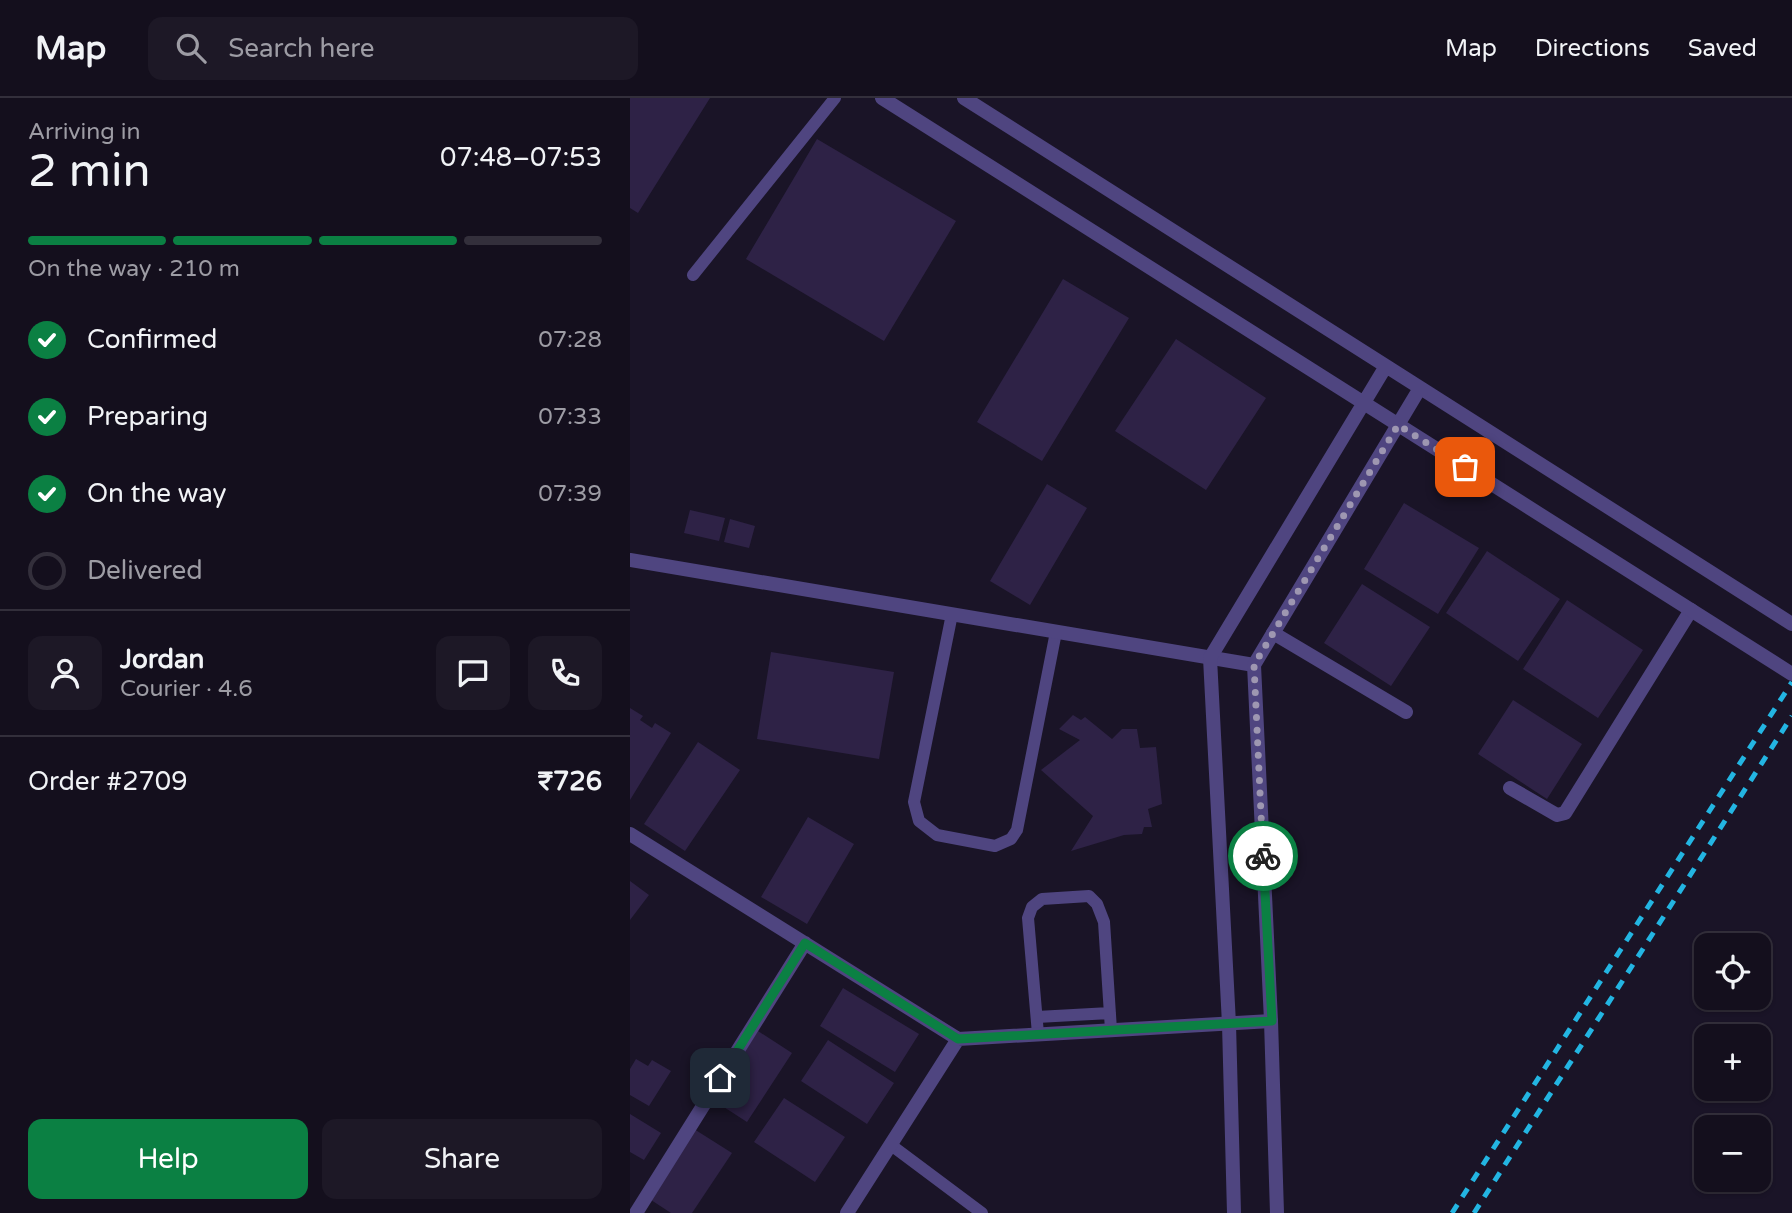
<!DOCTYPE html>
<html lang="en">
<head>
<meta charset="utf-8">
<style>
	body { margin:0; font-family:"Varela Round",sans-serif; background:#1d1826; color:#f1f3f6; height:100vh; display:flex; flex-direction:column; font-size:26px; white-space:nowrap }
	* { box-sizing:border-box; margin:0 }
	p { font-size:23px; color:#9d9ca4 }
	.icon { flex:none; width:38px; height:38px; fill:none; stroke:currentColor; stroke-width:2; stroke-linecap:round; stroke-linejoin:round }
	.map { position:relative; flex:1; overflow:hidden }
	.details { display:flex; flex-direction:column; background:#140f1d; width:630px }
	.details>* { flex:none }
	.controls { position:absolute; left:1064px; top:835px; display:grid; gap:14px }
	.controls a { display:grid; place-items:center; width:77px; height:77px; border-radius:14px; background:#140f1d; box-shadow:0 2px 5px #0004,0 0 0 2px #332f3b; font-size:35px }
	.pin { position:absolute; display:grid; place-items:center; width:60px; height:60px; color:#fff; margin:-30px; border-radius:14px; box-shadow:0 4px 10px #0006 }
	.courier { position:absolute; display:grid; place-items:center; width:70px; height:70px; margin:-35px; border:5px solid #0b8043; border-radius:50%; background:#fff; color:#222; box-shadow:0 2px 9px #0007 }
	.overview em { font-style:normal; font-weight:600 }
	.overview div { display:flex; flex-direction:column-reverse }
	.overview { display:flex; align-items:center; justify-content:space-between; height:119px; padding:0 28px }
	h1 { font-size:46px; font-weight:600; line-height:52px }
	.bar { display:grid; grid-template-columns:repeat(4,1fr); gap:10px 7px; align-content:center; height:84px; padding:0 28px }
	.bar i { height:9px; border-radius:5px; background:#332f3b }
	.bar .on { background:#0b8043 }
	.bar p { grid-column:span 4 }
	.line { display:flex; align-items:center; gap:18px; padding:0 28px; border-top:2px solid #332f3b }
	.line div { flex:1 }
	.round { display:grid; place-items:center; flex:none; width:74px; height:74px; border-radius:14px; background:#1d1826 }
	ol { padding:0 28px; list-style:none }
	li { display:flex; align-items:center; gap:21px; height:77px }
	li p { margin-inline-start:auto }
	li .icon { padding:7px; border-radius:50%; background:#0b8043; color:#fff; stroke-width:4 }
	li:last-child { color:#9d9ca4 }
	li i { width:38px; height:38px; border:4px solid #332f3b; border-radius:50% }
	.cta { display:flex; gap:14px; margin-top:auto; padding:14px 28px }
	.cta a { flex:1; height:80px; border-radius:14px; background:#0b8043; color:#fff; font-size:28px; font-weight:600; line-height:80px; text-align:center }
	.cta a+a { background:#1d1826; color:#f1f3f6 }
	header { display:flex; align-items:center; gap:42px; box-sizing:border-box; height:98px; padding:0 35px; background:#140f1d; border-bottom:2px solid #332f3b }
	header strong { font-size:33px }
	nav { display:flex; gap:38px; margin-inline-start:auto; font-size:24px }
	.search { width:490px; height:63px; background:#1d1826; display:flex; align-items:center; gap:18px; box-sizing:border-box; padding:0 24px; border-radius:14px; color:#9d9ca4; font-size:26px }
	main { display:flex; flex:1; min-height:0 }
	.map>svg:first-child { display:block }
	.building { fill:#2e2246 }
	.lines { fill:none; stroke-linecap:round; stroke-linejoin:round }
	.service { stroke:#4f4580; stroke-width:12 }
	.minor { stroke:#4f4580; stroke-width:14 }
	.tertiary { stroke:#4f4580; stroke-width:14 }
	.rail { stroke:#23b5e2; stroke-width:5; stroke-dasharray:10 9; stroke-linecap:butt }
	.done { stroke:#9e97b1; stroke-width:7; stroke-dasharray:0 12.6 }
	.route { stroke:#0b8043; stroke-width:9 }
</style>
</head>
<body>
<header>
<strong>Map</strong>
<div class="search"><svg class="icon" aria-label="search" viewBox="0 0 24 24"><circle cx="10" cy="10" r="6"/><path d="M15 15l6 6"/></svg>Search here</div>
<nav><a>Map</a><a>Directions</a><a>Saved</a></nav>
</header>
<main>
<section class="details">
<div class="overview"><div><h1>2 min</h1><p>Arriving in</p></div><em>07:48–07:53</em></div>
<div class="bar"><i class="on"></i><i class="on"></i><i class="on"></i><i></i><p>On the way · 210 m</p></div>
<ol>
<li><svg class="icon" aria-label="check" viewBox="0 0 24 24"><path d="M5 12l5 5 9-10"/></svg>Confirmed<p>07:28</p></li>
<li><svg class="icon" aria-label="check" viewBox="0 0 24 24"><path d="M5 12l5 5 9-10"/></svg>Preparing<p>07:33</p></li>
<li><svg class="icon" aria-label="check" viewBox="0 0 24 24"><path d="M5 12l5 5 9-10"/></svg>On the way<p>07:39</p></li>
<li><i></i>Delivered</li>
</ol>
<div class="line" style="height:126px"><a class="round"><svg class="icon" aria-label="person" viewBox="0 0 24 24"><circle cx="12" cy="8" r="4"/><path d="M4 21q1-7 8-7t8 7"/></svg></a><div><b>Jordan</b><p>Courier · 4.6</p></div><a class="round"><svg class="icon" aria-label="chat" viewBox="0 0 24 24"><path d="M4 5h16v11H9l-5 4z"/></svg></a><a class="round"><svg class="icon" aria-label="phone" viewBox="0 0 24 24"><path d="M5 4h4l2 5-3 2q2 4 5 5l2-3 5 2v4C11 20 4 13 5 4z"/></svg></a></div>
<div class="line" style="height:91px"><div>Order #2709</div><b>₹726</b></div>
<div class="cta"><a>Help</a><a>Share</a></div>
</section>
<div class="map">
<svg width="1162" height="1115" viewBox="0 0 1162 1115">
	<rect width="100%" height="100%" fill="#1a1427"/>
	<path class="building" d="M0,0H80L8,115L0,110Z
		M187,41L326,123L254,243L116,161Z
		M433,181L499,220L412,363L347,324Z
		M546,241L636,300L576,392L485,333Z
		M417,386L457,410L400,507L360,483Z
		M774,405L849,450L808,516L734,471Z
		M60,412L95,420L89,443L54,435Z
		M100,421L125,428L119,450L94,444Z
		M857,453L930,501L888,563L816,515Z
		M732,486L800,529L761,588L694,545Z
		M937,502L1013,552L968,620L893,571Z
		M141,554L264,574L249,661L127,641Z
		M883,602L952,646L917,701L848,656Z
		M0,610L13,618L10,622L22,630L25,625L41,635L0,702Z
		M443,617L451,622L455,619L482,641L492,631H507L510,650L526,649L532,706L518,711L522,729H514L512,736L494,737L441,753L463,718L411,672L450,642L429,631Z
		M68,644L110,672L55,753L14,726Z
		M178,719L224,746L177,826L131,799Z
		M0,783L19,797L0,822Z
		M213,890L289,936L265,974L190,928Z
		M128,933L162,955L117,1024L83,1002Z
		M198,942L264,985L237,1026L171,983Z
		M6,961L18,968L22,962L41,973L19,1008L0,997V971Z
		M154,1000L215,1039L185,1084L124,1044Z
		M0,1016L31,1035L14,1062L0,1054Z
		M64,1031L102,1055L62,1115H41L18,1100Z"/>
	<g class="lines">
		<path class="service" d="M63,177L205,0
			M322,516L284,704L289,723L307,737L365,748L381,741L387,732L426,534
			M407,919L480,915
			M408,936L398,820L402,809L412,801L459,798L467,806L474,824L481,932
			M261,1047L352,1115"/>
		<path class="minor" d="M0,462L624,567
			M643,535L776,614
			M880,690L927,717L935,715L1061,512
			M0,736L328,941
			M6,1115L175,845
			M217,1115L328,941L641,923"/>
		<path class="tertiary" d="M252,0L1162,576
			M334,0L1162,526
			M604,1115L599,926L580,560L756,268
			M647,1115L641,923L624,567L790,290"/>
		<path class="rail" d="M822,1115L1162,584
			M844,1115L1162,618"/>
	</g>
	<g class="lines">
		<path class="done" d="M633,758L624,567L768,327L835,369"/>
		<path class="route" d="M90,980L175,845L328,941L642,923L633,758"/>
	</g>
</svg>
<div class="controls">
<a><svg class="icon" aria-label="locate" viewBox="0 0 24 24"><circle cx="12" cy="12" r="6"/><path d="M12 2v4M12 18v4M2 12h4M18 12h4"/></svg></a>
<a>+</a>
<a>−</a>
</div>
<div class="pin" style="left:835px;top:369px;background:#ea580c"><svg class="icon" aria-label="bag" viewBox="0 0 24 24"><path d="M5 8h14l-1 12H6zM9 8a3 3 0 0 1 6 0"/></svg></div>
<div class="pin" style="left:90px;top:980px;background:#1f2937"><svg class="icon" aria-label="home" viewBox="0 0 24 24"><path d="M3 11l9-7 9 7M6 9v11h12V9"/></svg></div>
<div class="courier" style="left:633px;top:758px"><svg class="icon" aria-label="bike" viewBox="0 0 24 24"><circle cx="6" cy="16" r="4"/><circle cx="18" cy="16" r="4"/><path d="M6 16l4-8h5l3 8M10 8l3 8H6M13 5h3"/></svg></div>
</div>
</main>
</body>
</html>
